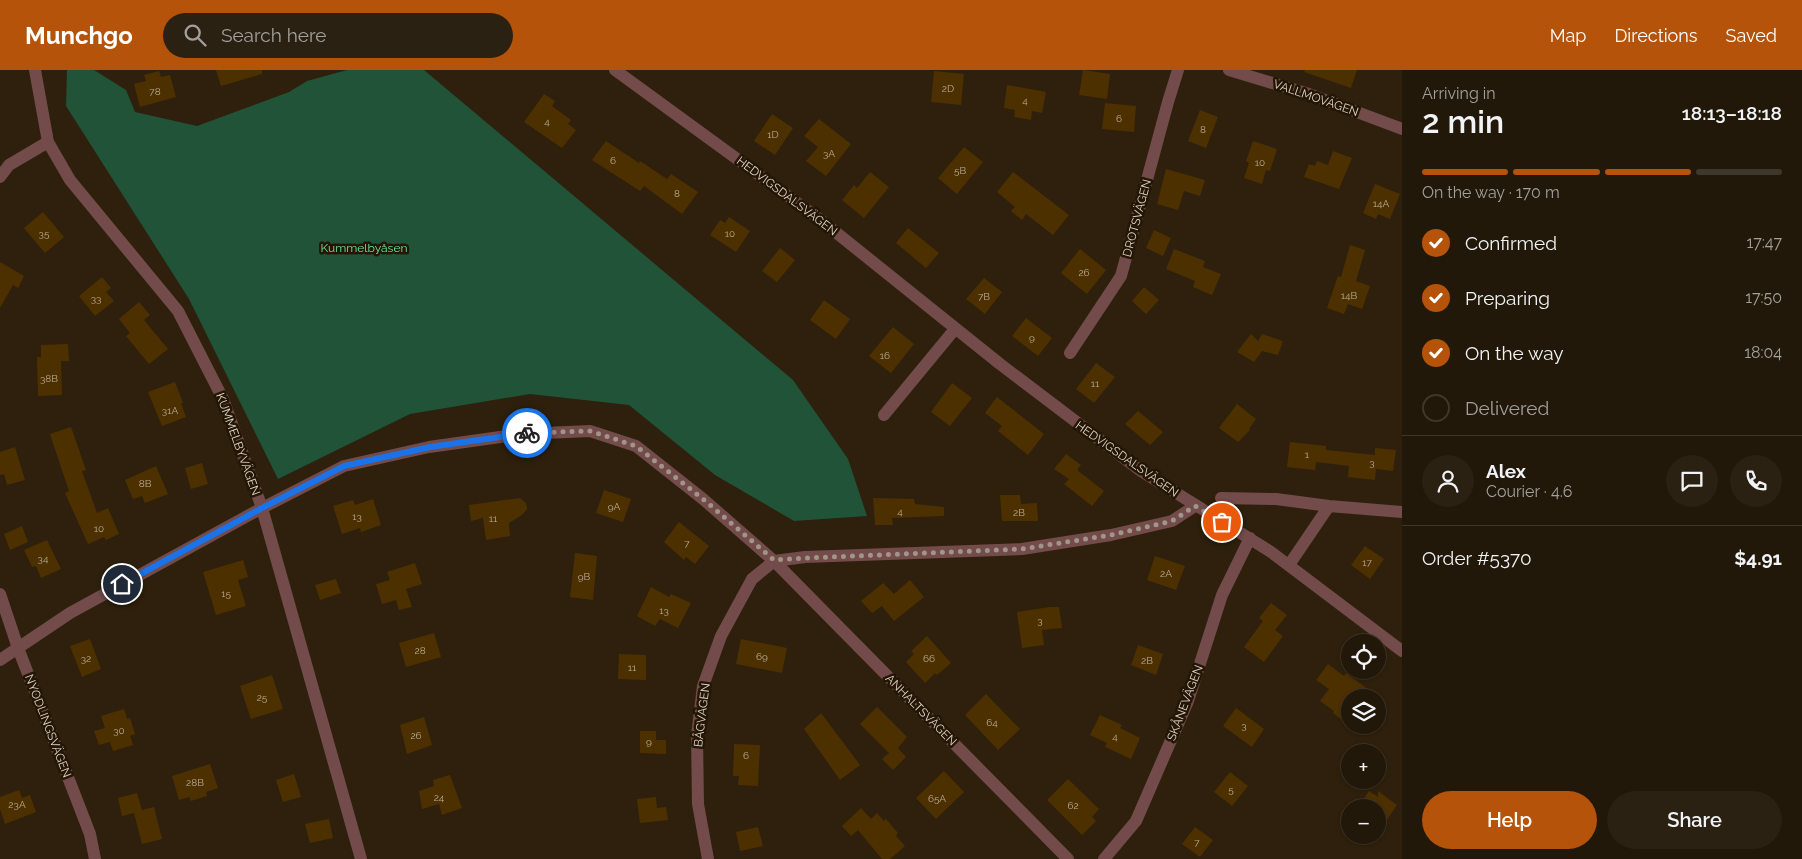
<!DOCTYPE html>
<html lang="en">
<head>
<meta charset="utf-8">
<style>
	body { margin:0; font-family:Raleway,sans-serif; background:#2a2112; color:#f1f3f6; height:100vh; display:flex; flex-direction:column; font-size:19px; white-space:nowrap }
	* { box-sizing:border-box; margin:0 }
	p { font-size:16px; color:#a2a09c }
	.icon { flex:none; width:28px; height:28px; fill:none; stroke:currentColor; stroke-width:2; stroke-linecap:round; stroke-linejoin:round }
	.map { position:relative; flex:1; overflow:hidden }
	.drawer { display:flex; flex-direction:column; background:#221809; width:400px }
	.drawer>* { flex:none }
	.buttons { position:absolute; left:1341px; top:564px; display:grid; gap:10px }
	.buttons a { display:grid; place-items:center; width:45px; height:45px; border-radius:50%; background:#221809; box-shadow:0 1px 4px #0004,0 0 0 1px #3f372a; font-size:25px }
	.pin { position:absolute; display:grid; place-items:center; width:42px; height:42px; color:#fff; margin:-21px; border:2px solid #fff; border-radius:50%; box-shadow:0 1px 5px #0007 }
	.courier { position:absolute; display:grid; place-items:center; width:50px; height:50px; margin:-25px; border:4px solid #1a73e8; border-radius:50%; background:#fff; color:#222; box-shadow:0 1px 6px #0007 }
	.summary em { font-style:normal; font-weight:600 }
	.summary div { display:flex; flex-direction:column-reverse }
	.summary { display:flex; align-items:center; justify-content:space-between; height:85px; padding:0 20px }
	h1 { font-size:32px; font-weight:600; line-height:38px }
	.bar { display:grid; grid-template-columns:repeat(4,1fr); gap:8px 5px; align-content:center; height:60px; padding:0 20px }
	.bar i { height:6px; border-radius:4px; background:#3f372a }
	.bar .selected { background:#b45309 }
	.bar p { grid-column:span 4 }
	.line { display:flex; align-items:center; gap:12px; padding:0 20px; border-top:1px solid #3f372a }
	.line div { flex:1 }
	.round { display:grid; place-items:center; flex:none; width:52px; height:52px; border-radius:26px; background:#2a2112 }
	ol { padding:0 20px; list-style:none }
	li { display:flex; align-items:center; gap:15px; height:55px }
	li p { margin-inline-start:auto }
	li .icon { padding:5px; border-radius:50%; background:#b45309; color:#fff; stroke-width:4 }
	li:last-child { color:#a2a09c }
	li i { width:28px; height:28px; border:2px solid #3f372a; border-radius:50% }
	.cta { display:flex; gap:10px; margin-top:auto; padding:10px 20px }
	.cta a { flex:1; height:58px; border-radius:30px; background:#b45309; color:#fff; font-size:20px; font-weight:600; line-height:58px; text-align:center }
	.cta a+a { background:#2a2112; color:#f1f3f6 }
	header { display:flex; align-items:center; gap:30px; box-sizing:border-box; height:70px; padding:0 25px; background:#b45309; color:#fff }
	header strong { font-size:24px }
	nav { display:flex; gap:28px; margin-inline-start:auto; font-size:18px }
	.search { width:350px; height:45px; background:#2a2112; display:flex; align-items:center; gap:12px; box-sizing:border-box; padding:0 18px; border-radius:28px; color:#a2a09c; font-size:19px }
	main { display:flex; flex:1; min-height:0 }
	.map>svg:first-child { display:block }
	.green { fill:#205337 }
	.building { fill:#4d3000 }
	.lines { fill:none; stroke-linecap:round; stroke-linejoin:round }
	.minor { stroke:#734b4b; stroke-width:12 }
	.done { stroke:#a09586; stroke-width:5; stroke-dasharray:0 9 }
	.route { stroke:#1a73e8; stroke-width:6 }
	.labels { text-anchor:middle; stroke-width:5; stroke-linejoin:round; paint-order:stroke }
	.number-label { font-size:10px; fill:#baab96 }
	.street-label { font-size:12px; fill:#ded4c8; stroke:#241604 }
	.park-label { font-size:12px; fill:#68e8a4; stroke:#241604 }
</style>
</head>
<body>
<header>
<strong>Munchgo</strong>
<div class="search"><svg class="icon" aria-label="search" viewBox="0 0 24 24"><circle cx="10" cy="10" r="6"/><path d="M15 15l6 6"/></svg>Search here</div>
<nav><a>Map</a><a>Directions</a><a>Saved</a></nav>
</header>
<main>
<div class="map">
<svg width="1402" height="789" viewBox="0 0 1402 789">
	<rect width="100%" height="100%" fill="#2e200c"/>
	<path class="green" d="M67,0H94L126,20L135,42L197,56L289,22L307,11L347,0H424L793,310L848,389L867,446L794,451L715,405L629,335L530,324L410,344L278,409L189,229L66,36Z"/>
	<path class="building" d="M216,0H262V4L221,16Z
		M1083,0L1110,4L1107,29L1079,25Z
		M1305,0H1357L1351,18L1304,2Z
		M159,1L161,7L170,5L176,27L140,37L134,14L146,11L144,5Z
		M934,1L964,4L961,35L931,32Z
		M1007,15L1046,22L1042,43L1032,41L1031,50L1014,47L1015,40L1004,38Z
		M544,24L555,31L552,36L571,50L568,54L576,60L562,78L524,52Z
		M1105,33L1136,36L1134,62L1102,59Z
		M1200,40L1218,47L1206,78L1188,71Z
		M772,44L793,58L775,85L754,71Z
		M819,49L851,74L826,106L806,91L818,77L804,66Z
		M606,71L639,93L640,91L667,109L671,104L698,122L682,144L644,116L640,121L592,90Z
		M1253,71L1277,79L1270,101L1266,100L1262,114L1244,108L1249,93L1246,91Z
		M964,77L983,92L957,124L938,108Z
		M1333,81L1352,88L1339,119L1304,107L1309,94L1315,96L1317,91L1328,95Z
		M1166,99L1205,110L1200,126L1184,121L1178,140L1157,134Z
		M870,102L889,117L864,148L842,130L854,115L857,118Z
		M1013,102L1069,145L1053,165L1026,144L1022,150L1011,141L1015,137L997,122Z
		M1375,114L1400,124L1390,149L1378,144L1376,149L1363,143Z
		M43,142L64,167L45,183L24,158Z
		M729,147L750,161L736,182L710,165L720,150L725,153Z
		M908,158L939,183L926,198L896,173Z
		M1154,160L1171,168L1163,186L1146,178Z
		M1350,175L1365,180L1356,211L1370,216L1362,239L1348,234L1344,244L1327,238L1338,206L1341,207Z
		M780,178L795,190L777,212L762,201Z
		M1080,179L1106,200L1087,224L1061,203Z
		M1174,179L1205,191L1203,197L1221,204L1212,225L1193,217L1195,211L1166,199Z
		M0,192L24,206L18,218L13,215L0,238Z
		M102,207L111,218L106,222L114,231L95,246L79,226Z
		M984,208L1002,222L985,244L966,229Z
		M1144,217L1159,230L1146,244L1132,231Z
		M824,230L850,249L836,269L810,250Z
		M139,232L150,245L144,250L168,279L149,294L126,266L130,263L119,249Z
		M1026,248L1052,268L1038,286L1012,266Z
		M893,257L914,274L891,303L869,286Z
		M1251,264L1258,271L1262,264L1283,271L1278,285L1262,281L1254,292L1237,282Z
		M68,274L69,291H61L62,325L38,326L37,287H41V275Z
		M1096,293L1115,307L1094,333L1076,319Z
		M175,312L183,333H181L186,347L162,356L148,322Z
		M952,313L972,328L950,356L931,342Z
		M997,327L1044,364L1028,385L998,361L1002,356L985,343Z
		M1237,334L1256,349L1249,359L1250,360L1238,372L1219,358Z
		M1138,341L1163,362L1150,375L1125,354Z
		M71,357L86,400L82,401L97,443L108,438L119,464L106,470L104,467L88,474L65,423L69,421L50,364Z
		M1290,372L1326,376V380L1375,385V378L1396,380L1393,401L1376,399L1375,410L1348,407L1349,396L1316,392L1315,400L1287,397Z
		M15,377L25,410L7,415L4,404L0,405V382Z
		M1066,384L1081,395L1077,400L1104,421L1092,436L1064,414L1069,409L1054,399Z
		M202,393L208,414L191,419L185,398Z
		M156,396L168,424L145,433L142,426L133,429L125,410Z
		M604,420L631,429L623,452L596,443Z
		M1000,425H1020L1021,434L1037,433L1038,451H1002Z
		M520,428L526,433L527,439L522,445L509,453L510,466L486,470L483,448L471,451L469,435Z
		M873,428L914,429L915,434L944,437V446L892,448L893,455H875Z
		M373,429L381,455L361,462L360,458L342,464L333,436L353,430L355,435Z
		M679,452L709,476L695,494L686,487L684,490L664,472Z
		M22,456L28,472L10,480L4,464Z
		M47,470L61,499L41,508L36,496L32,497L24,480Z
		M1365,476L1384,489L1370,509L1351,495Z
		M575,483L597,486L593,530L570,527Z
		M1155,486L1185,496L1176,520L1147,510Z
		M243,490L248,507L238,510L246,536L216,545L203,502Z
		M415,493L422,514L406,519L412,537L399,540L396,530L382,534L376,514L390,510L387,502Z
		M336,509L341,523L320,530L315,515Z
		M910,510L924,527L894,551L882,536L872,543L861,531L883,513L894,524Z
		M651,517L669,527L671,524L691,533L678,558L660,549L655,556L637,546Z
		M1271,533L1287,545L1275,560L1283,566L1264,592L1244,577L1263,551L1259,548Z
		M1050,537H1059L1062,558L1042,560L1044,575L1022,578L1017,542Z
		M434,563L441,587L406,597L399,573Z
		M927,566L951,593L937,605L935,603L925,613L906,592L914,584L911,581Z
		M90,569L101,599L82,607L70,576Z
		M741,569L787,578L782,603L736,594Z
		M1138,575L1163,584L1156,605L1131,595Z
		M619,584L646,585V610L618,609Z
		M1328,594L1344,606L1346,603L1380,628H1350V656L1333,643L1334,641L1320,631L1329,619L1316,610Z
		M272,605L283,639L251,649L240,616Z
		M986,624L1020,659L998,680L965,645Z
		M877,637L907,667L898,678L906,687L893,700L882,689L889,683L860,654Z
		M1236,638L1264,659L1252,677L1223,656Z
		M124,639L127,649L130,648L135,664L130,666L133,675L113,681L110,672L99,675L94,661L105,658L101,646Z
		M821,643L860,695L840,710L804,659Z
		M1100,645L1122,655L1120,658L1140,668L1131,689L1105,677L1107,673L1090,665Z
		M424,647L432,675L407,684L400,655Z
		M640,661H656V670H666V684L640,683Z
		M734,674L760,675L758,716L738,715L739,706H733Z
		M210,694L218,718L206,722L207,726L191,731L189,727L179,730L172,706Z
		M944,701L964,722L936,749L916,728Z
		M1230,702L1248,716L1232,736L1214,722Z
		M294,704L301,727L283,732L276,710Z
		M450,705L462,738L442,745L439,734L422,739L419,721L434,716L433,710Z
		M1068,709L1099,739L1092,747L1096,751L1082,765L1047,730Z
		M19,720L22,728L30,725L36,742L5,754L0,739V727Z
		M1369,721L1378,727V721L1397,735L1378,763V738H1358Z
		M137,723L142,740L154,737L162,769L142,774L134,743L122,746L118,728Z
		M656,727L657,738L666,737L668,750L640,753L637,729Z
		M861,738L871,749L877,743L884,751L886,749L898,763L896,766L905,776L890,789H882L858,760L851,766L842,756Z
		M329,749L333,768L310,773L305,754Z
		M758,757L763,776L740,781L736,762Z
		M1195,757L1213,770L1200,787L1182,774Z"/>
	<g class="lines">
		<path class="minor" d="M35,0L48,72L70,110L178,241L223,329L262,438L361,789
			M615,0L818,148L1000,294L1141,401L1271,482L1402,581
			M1229,0L1309,24L1402,59
			M0,107L9,95L48,72
			M1070,283L1121,206L1168,32L1178,0
			M884,345L955,259
			M1221,428L1276,429L1329,436L1402,442
			M774,491L805,487L1022,479L1111,465L1172,451L1195,436
			M1289,495L1329,436
			M0,524L18,578L90,764L95,789
			M0,590L70,543L262,438L344,396L429,377L522,364L590,361L636,376L703,429L774,491L1068,789
			M708,789L698,734L697,666L703,616L721,566L752,509L774,491
			M1104,789L1136,751L1188,631L1222,525L1250,468"/>
	</g>
	<g class="lines">
		<path class="done" d="M527,363L590,361L636,376L703,429L774,490L805,488L1022,479L1111,465L1172,451L1195,436L1222,452"/>
		<path class="route" d="M122,514L262,438L344,396L430,377L527,363"/>
	</g>
	<g class="labels">
		<g class="number-label">
			<text x="948" y="22">2D</text>
			<text x="155" y="25">78</text>
			<text x="1025" y="34">4</text>
			<text x="1119" y="52">6</text>
			<text x="547" y="55">4</text>
			<text x="1203" y="63">8</text>
			<text x="773" y="68">1D</text>
			<text x="829" y="87">3A</text>
			<text x="613" y="94">6</text>
			<text x="1260" y="96">10</text>
			<text x="960" y="104">5B</text>
			<text x="677" y="127">8</text>
			<text x="1381" y="137">14A</text>
			<text x="44" y="167">35</text>
			<text x="730" y="167">10</text>
			<text x="1084" y="206">26</text>
			<text x="1349" y="229">14B</text>
			<text x="984" y="230">7B</text>
			<text x="96" y="232">33</text>
			<text x="1032" y="271">9</text>
			<text x="885" y="289">16</text>
			<text x="49" y="312">38B</text>
			<text x="1095" y="317">11</text>
			<text x="170" y="344">31A</text>
			<text x="1307" y="388">1</text>
			<text x="1372" y="396">3</text>
			<text x="145" y="417">8B</text>
			<text x="614" y="440">9A</text>
			<text x="900" y="445">4</text>
			<text x="1019" y="446">2B</text>
			<text x="357" y="450">13</text>
			<text x="493" y="452">11</text>
			<text x="99" y="462">10</text>
			<text x="687" y="477">7</text>
			<text x="43" y="492">34</text>
			<text x="1367" y="496">17</text>
			<text x="1166" y="507">2A</text>
			<text x="584" y="510">9B</text>
			<text x="226" y="527">15</text>
			<text x="664" y="544">13</text>
			<text x="1040" y="554">3</text>
			<text x="420" y="584">28</text>
			<text x="762" y="590">69</text>
			<text x="86" y="592">32</text>
			<text x="929" y="592">66</text>
			<text x="1147" y="594">2B</text>
			<text x="632" y="601">11</text>
			<text x="262" y="631">25</text>
			<text x="992" y="656">64</text>
			<text x="1244" y="659">3</text>
			<text x="119" y="664">30</text>
			<text x="416" y="669">26</text>
			<text x="1115" y="670">4</text>
			<text x="649" y="675">9</text>
			<text x="746" y="689">6</text>
			<text x="195" y="716">28B</text>
			<text x="1231" y="723">5</text>
			<text x="439" y="731">24</text>
			<text x="937" y="732">65A</text>
			<text x="17" y="738">23A</text>
			<text x="1073" y="739">62</text>
			<text x="1197" y="776">7</text>
		</g>
		<g class="street-label">
			<text transform="translate(1316 28) rotate(19)" y="4">VALLMOVÄGEN</text>
			<text transform="translate(787 126) rotate(37)" y="4">HEDVIGSDALSVÄGEN</text>
			<text transform="translate(1137 148) rotate(-75)" y="4">DROTSVÄGEN</text>
			<text transform="translate(238 374) rotate(70)" y="4">KUMMELBYVÄGEN</text>
			<text transform="translate(1127 389) rotate(35)" y="4">HEDVIGSDALSVÄGEN</text>
			<text transform="translate(1185 633) rotate(-69)" y="4">SKÅNEVÄGEN</text>
			<text transform="translate(921 640) rotate(45)" y="4">ANHALTSVÄGEN</text>
			<text transform="translate(702 645) rotate(-83)" y="4">BÅGVÄGEN</text>
			<text transform="translate(48 656) rotate(69)" y="4">NYODLINGSVÄGEN</text>
		</g>
		<g class="park-label">
			<text x="364" y="182">Kummelbyåsen</text>
		</g>
	</g>
</svg>
<div class="buttons">
<a><svg class="icon" aria-label="locate" viewBox="0 0 24 24"><circle cx="12" cy="12" r="6"/><path d="M12 2v4M12 18v4M2 12h4M18 12h4"/></svg></a>
<a><svg class="icon" aria-label="layers" viewBox="0 0 24 24"><path d="M12 4l9 5-9 5-9-5zM3 14l9 5 9-5"/></svg></a>
<a>+</a>
<a>−</a>
</div>
<div class="pin" style="left:1222px;top:452px;background:#ea580c"><svg class="icon" aria-label="bag" viewBox="0 0 24 24"><path d="M5 8h14l-1 12H6zM9 8a3 3 0 0 1 6 0"/></svg></div>
<div class="pin" style="left:122px;top:514px;background:#1f2937"><svg class="icon" aria-label="home" viewBox="0 0 24 24"><path d="M3 11l9-7 9 7M6 9v11h12V9"/></svg></div>
<div class="courier" style="left:527px;top:363px"><svg class="icon" aria-label="bike" viewBox="0 0 24 24"><circle cx="6" cy="16" r="4"/><circle cx="18" cy="16" r="4"/><path d="M6 16l4-8h5l3 8M10 8l3 8H6M13 5h3"/></svg></div>
</div>
<section class="drawer">
<div class="summary"><div><h1>2 min</h1><p>Arriving in</p></div><em>18:13–18:18</em></div>
<div class="bar"><i class="selected"></i><i class="selected"></i><i class="selected"></i><i></i><p>On the way · 170 m</p></div>
<ol>
<li><svg class="icon" aria-label="check" viewBox="0 0 24 24"><path d="M5 12l5 5 9-10"/></svg>Confirmed<p>17:47</p></li>
<li><svg class="icon" aria-label="check" viewBox="0 0 24 24"><path d="M5 12l5 5 9-10"/></svg>Preparing<p>17:50</p></li>
<li><svg class="icon" aria-label="check" viewBox="0 0 24 24"><path d="M5 12l5 5 9-10"/></svg>On the way<p>18:04</p></li>
<li><i></i>Delivered</li>
</ol>
<div class="line" style="height:90px"><a class="round"><svg class="icon" aria-label="person" viewBox="0 0 24 24"><circle cx="12" cy="8" r="4"/><path d="M4 21q1-7 8-7t8 7"/></svg></a><div><b>Alex</b><p>Courier · 4.6</p></div><a class="round"><svg class="icon" aria-label="chat" viewBox="0 0 24 24"><path d="M4 5h16v11H9l-5 4z"/></svg></a><a class="round"><svg class="icon" aria-label="phone" viewBox="0 0 24 24"><path d="M5 4h4l2 5-3 2q2 4 5 5l2-3 5 2v4C11 20 4 13 5 4z"/></svg></a></div>
<div class="line" style="height:65px"><div>Order #5370</div><b>$4.91</b></div>
<div class="cta"><a>Help</a><a>Share</a></div>
</section>
</main>
</body>
</html>
